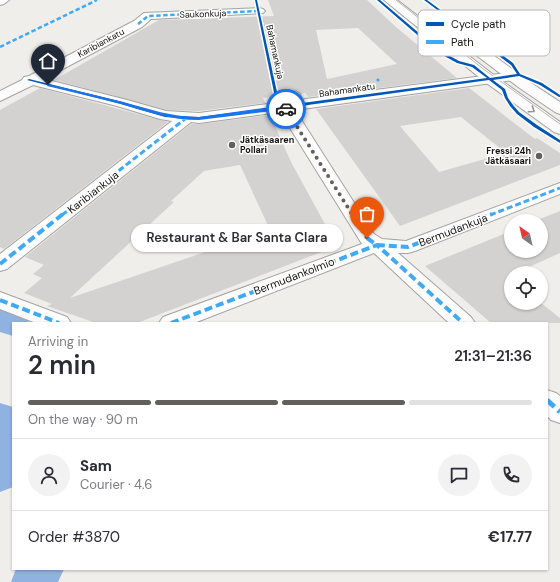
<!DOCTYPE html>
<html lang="en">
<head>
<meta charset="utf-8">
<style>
	body { margin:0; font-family:"DM Sans",sans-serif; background:#f2f2f3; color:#2b2b33; height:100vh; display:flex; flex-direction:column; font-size:15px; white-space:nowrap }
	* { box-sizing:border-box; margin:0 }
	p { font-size:13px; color:#7c7c81 }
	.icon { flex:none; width:22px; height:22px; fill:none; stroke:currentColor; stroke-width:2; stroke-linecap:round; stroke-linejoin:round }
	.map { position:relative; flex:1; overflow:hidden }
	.side { position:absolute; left:12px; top:322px; width:536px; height:248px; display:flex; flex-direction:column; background:#fff; border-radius:0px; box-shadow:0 1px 3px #0004 }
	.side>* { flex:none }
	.needle { width:26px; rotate:326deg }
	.controls { position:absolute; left:504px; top:214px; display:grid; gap:8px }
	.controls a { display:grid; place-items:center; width:44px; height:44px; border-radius:50%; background:#fff; box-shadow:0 1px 3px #0004; font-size:20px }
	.pin { position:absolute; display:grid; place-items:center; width:34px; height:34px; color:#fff; margin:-41px -17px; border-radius:50% 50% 50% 0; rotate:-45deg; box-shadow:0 0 4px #0007 }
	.pin .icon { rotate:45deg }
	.courier { position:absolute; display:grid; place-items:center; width:40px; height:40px; margin:-20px; border:3px solid #1a73e8; border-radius:50%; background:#fff; color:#222; box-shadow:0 1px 5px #0007 }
	.bubble { position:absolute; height:28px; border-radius:14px; background:#fff; box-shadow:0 1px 3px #0004; font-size:13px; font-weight:600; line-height:28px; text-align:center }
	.head em { font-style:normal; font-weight:600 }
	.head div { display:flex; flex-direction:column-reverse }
	.head { display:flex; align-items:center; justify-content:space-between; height:68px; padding:0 16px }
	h1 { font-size:26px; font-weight:600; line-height:30px }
	.bar { display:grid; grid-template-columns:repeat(4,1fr); gap:6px 4px; align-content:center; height:48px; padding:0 16px }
	.bar i { height:5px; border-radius:3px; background:#e1e1e2 }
	.bar .active { background:#61605e }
	.bar p { grid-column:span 4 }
	.line { display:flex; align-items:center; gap:10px; padding:0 16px; border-top:1px solid #e1e1e2 }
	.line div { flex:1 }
	.round { display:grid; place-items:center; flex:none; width:42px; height:42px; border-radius:21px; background:#f2f2f3 }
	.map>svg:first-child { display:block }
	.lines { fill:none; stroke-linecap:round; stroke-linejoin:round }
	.canal { fill:#90b2e0; fill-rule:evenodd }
	.building { fill:#d4d2d1; fill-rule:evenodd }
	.lane-casing { stroke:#a4a3a0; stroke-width:2 }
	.street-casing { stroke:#a4a3a0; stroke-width:2 }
	.secondary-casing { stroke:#a4a3a0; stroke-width:2 }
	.lane { fill:#fdfcfc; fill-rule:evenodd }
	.street { fill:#fdfcfc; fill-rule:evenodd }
	.secondary { fill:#fdfcfc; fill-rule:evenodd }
	.tram { stroke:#b8b8b7; stroke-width:1 }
	.quiet-far3 { stroke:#3fa9f5; stroke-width:2.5; stroke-dasharray:4.5 2.5; stroke-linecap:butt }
	.quiet-far2 { stroke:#3fa9f5; stroke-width:3; stroke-dasharray:6 3; stroke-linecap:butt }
	.quiet-far1 { stroke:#3fa9f5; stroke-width:4; stroke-dasharray:8 4; stroke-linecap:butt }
	.quiet { stroke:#3fa9f5; stroke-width:5; stroke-dasharray:10 5; stroke-linecap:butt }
	.cycleway-casing { stroke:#fff; stroke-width:3 }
	.cycleway { fill:#0057b8; fill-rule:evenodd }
	.oneway { stroke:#959493 }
	.route { fill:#1a73e8 }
	.done { stroke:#61605e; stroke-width:4; stroke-dasharray:0 7.2 }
	.poi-dot { fill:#61605e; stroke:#fff; stroke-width:1.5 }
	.labels { text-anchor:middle; stroke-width:3; stroke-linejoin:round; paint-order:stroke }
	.far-street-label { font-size:9px; fill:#151412; stroke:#fff }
	.far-poi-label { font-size:9px; font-weight:bold; fill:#151412; stroke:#fff; text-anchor:start }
	.street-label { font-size:11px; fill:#151412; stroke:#fff }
	.key { fill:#fff; stroke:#b9b8b8; stroke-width:1 }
	.key-label { font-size:11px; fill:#151412 }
</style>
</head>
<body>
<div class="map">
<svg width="560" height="582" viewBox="0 0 560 582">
	<rect width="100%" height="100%" fill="#efeeeb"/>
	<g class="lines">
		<path class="canal" d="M0,308L25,316L29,323H13V336L0,332Z
			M0,403L13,407V487L0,492Z
			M16,569H64L58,582H11Z"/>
	</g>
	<path class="building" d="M268,0H367L396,27L457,78L308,97L305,93L301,94L296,90L291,93V95L263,98L265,103L199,111L166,110L54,80L159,20L274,16ZM358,28L397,64L327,79L316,30Z
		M40,88L168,122L4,249L0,247V110Z
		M469,88L535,139L537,138L560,153V165L400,226L316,109ZM461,117L506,153L439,172L400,126Z
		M270,115L291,162L337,246L137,323H96L47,306L52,304L24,293L42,278L33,274L44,265L25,257L191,124H199ZM240,165L270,230L70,298L174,202L171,201L204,171Z
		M560,211V253L516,273H511V275L508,277L511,279V303H541L560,318V323H491L425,266L511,231V251H541V221H535Z"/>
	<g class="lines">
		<g class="lane-casing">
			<path id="lane" d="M296,91L300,94L304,105L303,107L300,108L296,105L292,94Z"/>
		</g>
		<g class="street-casing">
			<path id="street" d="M0,0H9L4,4L0,5Z
				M259,8L263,9L265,11L263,13L151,19L142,27L44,79L127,100L166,111L199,113L514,72L519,73L521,76L519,79L514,80L295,110L374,234L382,239L406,241L560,183V194L415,251L408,253H398L471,317L475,323H449L374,253L194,323H159L163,317L362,244L280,112L199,123L191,122L7,269L0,271V254L172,121L160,119L117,106L33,85L0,101V91L22,80L24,77L29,76L134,21L144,13Z
				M0,292L67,317L71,323H36L0,309Z
				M547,390L556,393L560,396V423L551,420L547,416Z"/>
		</g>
		<g class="secondary-casing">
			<path id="secondary" d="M384,0H397L495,76L560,122V134L554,132L485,82Z
				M435,14L439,15L531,83L560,102V114L555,112L521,89L431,21L429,18L431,15Z"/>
		</g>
		<use href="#lane" class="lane"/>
		<use href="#street" class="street"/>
		<use href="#secondary" class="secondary"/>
		<path class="tram" d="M396,0L482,68L560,124"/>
		<path class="quiet-far3" d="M138,24L148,16L259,11
			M0,47L97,0
			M377,79L379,81"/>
		<path class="quiet-far2" d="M62,215L185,119
			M490,215L560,188"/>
		<path class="quiet-far1" d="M367,238L377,245L408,247L492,214
			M0,264L63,214
			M0,300L59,323
			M171,323L377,245L463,323"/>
		<path class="quiet" d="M547,400L560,412"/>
		<g class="cycleway-casing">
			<path id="cycleway" d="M255,0H257L280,106L487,78L472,67L457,63L437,52L377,0H380L439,50L459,61L474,65L490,78L517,74L511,65L424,0H427L513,63L520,74L542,83L560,95V97H559L540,85L519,76L493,80L505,89L508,98L513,105L519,112L537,125L560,140V143L534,127L517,114L510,106L505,98L502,90L489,80L279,109L199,119L165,117L121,104L27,80L29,79L123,102L165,115L199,117L277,107Z"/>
		</g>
		<use href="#cycleway" class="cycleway"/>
	</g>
	<defs><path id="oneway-chevron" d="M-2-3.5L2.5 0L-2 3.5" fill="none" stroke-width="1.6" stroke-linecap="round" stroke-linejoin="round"/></defs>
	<use class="oneway" href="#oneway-chevron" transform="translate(532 110) rotate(35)"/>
	<path class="route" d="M48,84C73,90 99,96 123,102C150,109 171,117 199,117L285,105L288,109L199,120C170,120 148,112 121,104C97,98 72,92 47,86Z"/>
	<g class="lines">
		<path class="done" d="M286,109L367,238"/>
	</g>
	<g class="poi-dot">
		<circle cx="232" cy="145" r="4"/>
		<circle cx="539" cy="156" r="4"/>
	</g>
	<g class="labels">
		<g class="far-street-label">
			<text transform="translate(203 14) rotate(-2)" y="3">Saukonkuja</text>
			<text transform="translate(101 43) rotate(-28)" y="3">Karibiankatu</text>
			<text transform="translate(275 52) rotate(78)" y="3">Bahamankuja</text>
			<text transform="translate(347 90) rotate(-8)" y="3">Bahamankatu</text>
		</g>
		<g class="far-poi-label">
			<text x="240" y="143">Jätkäsaaren<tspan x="240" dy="10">Pollari</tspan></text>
			<text x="531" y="154" text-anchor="end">Fressi 24h<tspan x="531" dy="10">Jätkäsaari</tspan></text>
		</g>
		<g class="street-label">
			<text transform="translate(93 192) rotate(-38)" y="4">Karibiankuja</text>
			<text transform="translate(453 230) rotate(-21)" y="4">Bermudankuja</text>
			<text transform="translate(294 276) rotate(-21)" y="4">Bermudankolmio</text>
		</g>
	</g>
	<rect x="418" y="10" width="132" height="46" rx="6" class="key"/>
	<rect x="426" y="22" width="18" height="4" fill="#0057b8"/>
	<rect x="426" y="40" width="18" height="4" fill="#3fa9f5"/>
	<g class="key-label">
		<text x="451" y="28">Cycle path</text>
		<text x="451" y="46">Path</text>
	</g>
</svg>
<div class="controls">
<a><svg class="needle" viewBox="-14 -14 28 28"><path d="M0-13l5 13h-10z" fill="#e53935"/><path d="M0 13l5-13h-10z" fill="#7c7c81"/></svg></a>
<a><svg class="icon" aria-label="locate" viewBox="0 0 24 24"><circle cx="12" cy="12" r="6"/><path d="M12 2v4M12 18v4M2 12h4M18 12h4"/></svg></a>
</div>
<div class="pin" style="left:367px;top:238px;background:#ea580c"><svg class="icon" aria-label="bag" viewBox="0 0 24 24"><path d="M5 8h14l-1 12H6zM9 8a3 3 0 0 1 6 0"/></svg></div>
<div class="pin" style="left:48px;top:85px;background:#1f2937"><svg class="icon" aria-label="home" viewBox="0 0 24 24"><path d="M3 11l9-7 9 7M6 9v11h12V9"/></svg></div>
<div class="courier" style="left:286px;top:109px"><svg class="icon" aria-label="car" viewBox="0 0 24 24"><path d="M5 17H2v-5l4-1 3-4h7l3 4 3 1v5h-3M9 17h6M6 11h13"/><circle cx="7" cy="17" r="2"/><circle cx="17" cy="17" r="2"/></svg></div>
<div class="bubble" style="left:131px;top:224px;width:212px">Restaurant &amp; Bar Santa Clara</div>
<section class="side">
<div class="head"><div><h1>2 min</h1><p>Arriving in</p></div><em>21:31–21:36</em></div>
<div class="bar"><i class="active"></i><i class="active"></i><i class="active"></i><i></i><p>On the way · 90 m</p></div>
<div class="line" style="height:72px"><a class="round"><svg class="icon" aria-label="person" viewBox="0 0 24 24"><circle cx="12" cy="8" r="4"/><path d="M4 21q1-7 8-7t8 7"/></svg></a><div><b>Sam</b><p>Courier · 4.6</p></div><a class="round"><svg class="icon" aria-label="chat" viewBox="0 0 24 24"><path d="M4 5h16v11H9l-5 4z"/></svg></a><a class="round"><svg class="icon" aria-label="phone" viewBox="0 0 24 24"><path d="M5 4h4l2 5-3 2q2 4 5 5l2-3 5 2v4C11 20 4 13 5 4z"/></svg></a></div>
<div class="line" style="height:52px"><div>Order #3870</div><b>€17.77</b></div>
</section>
</div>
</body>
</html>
